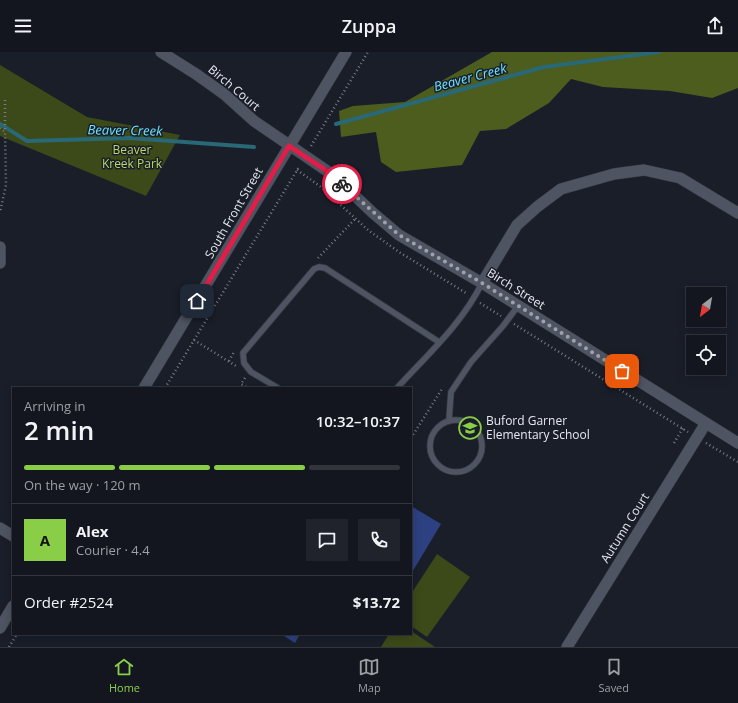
<!DOCTYPE html>
<html lang="en">
<head>
<meta charset="utf-8">
<style>
	body { margin:0; font-family:"Open Sans",sans-serif; background:#21232c; color:#f1f3f6; height:100vh; display:flex; flex-direction:column; font-size:15px; white-space:nowrap }
	* { box-sizing:border-box; margin:0 }
	p { font-size:13px; color:#9d9fa4 }
	.icon { flex:none; width:22px; height:22px; fill:none; stroke:currentColor; stroke-width:2; stroke-linecap:round; stroke-linejoin:round }
	.map { position:relative; flex:1; overflow:hidden }
	.details { position:absolute; left:12px; top:335px; width:400px; height:248px; display:flex; flex-direction:column; background:#14161f; border-radius:0px; box-shadow:0 2px 10px #0003,0 0 0 1px #33353d }
	.details>* { flex:none }
	.needle { width:26px; rotate:211deg }
	.controls { position:absolute; left:686px; top:235px; display:grid; gap:8px }
	.controls a { display:grid; place-items:center; width:40px; height:40px; border-radius:0px; background:#14161f; box-shadow:0 2px 10px #0003,0 0 0 1px #33353d; font-size:20px }
	.pin { position:absolute; display:grid; place-items:center; width:34px; height:34px; color:#fff; margin:-17px; border-radius:8px; box-shadow:0 2px 6px #0006 }
	.courier { position:absolute; display:grid; place-items:center; width:40px; height:40px; margin:-20px; border:3px solid #e11d48; border-radius:50%; background:#fff; color:#222; box-shadow:0 1px 5px #0007 }
	.head em { font-style:normal; font-weight:600 }
	.head div { display:flex; flex-direction:column-reverse }
	.head { display:flex; align-items:center; justify-content:space-between; height:68px; padding:0 12px }
	h1 { font-size:26px; font-weight:600; line-height:30px }
	.bar { display:grid; grid-template-columns:repeat(4,1fr); gap:6px 4px; align-content:center; height:48px; padding:0 12px }
	.bar i { height:5px; border-radius:3px; background:#33353d }
	.bar .on { background:#8ace48 }
	.bar p { grid-column:span 4 }
	.line { display:flex; align-items:center; gap:10px; padding:0 12px; border-top:1px solid #33353d }
	.line div { flex:1 }
	.round { display:grid; place-items:center; flex:none; width:42px; height:42px; border-radius:0px; background:#21232c }
	header { display:flex; justify-content:space-between; align-items:center; height:52px; padding:0 12px; background:#14161f; font-size:18px; font-weight:600 }
	.menu { display:flex; justify-content:space-around; align-items:center; height:56px; border-top:1px solid #33353d; background:#14161f; font-size:11px; color:#9d9fa4 }
	.menu a { display:grid; justify-items:center; gap:2px }
	.menu .on { color:#8ace48 }
	.map>svg:first-child { display:block }
	.green { fill:#3c4918 }
	.forest { fill:#4c5d1e }
	.lines { fill:none; stroke-linecap:round; stroke-linejoin:round }
	.stream { stroke:#296876; stroke-width:4 }
	.building { fill:#2d4182 }
	.service-casing { stroke:#363943; stroke-width:7 }
	.minor-casing { stroke:#363943; stroke-width:12 }
	.tertiary-casing { stroke:#363943; stroke-width:12 }
	.path { stroke:#787c86; stroke-width:2.5; stroke-dasharray:1 3; stroke-linecap:butt }
	.service { stroke:#4e5461; stroke-width:5.5 }
	.minor { stroke:#4e5461; stroke-width:11 }
	.tertiary { stroke:#4e5461; stroke-width:11 }
	.done { stroke:#9ea1aa; stroke-width:4; stroke-dasharray:0 7.2 }
	.route { stroke:#e11d48; stroke-width:5 }
	.labels { text-anchor:middle; stroke-width:3; stroke-linejoin:round; paint-order:stroke }
	.street-label { font-size:12px; fill:#e5e8f0; stroke:#1a1e29 }
	.park-label { font-size:12px; fill:#bad96b; stroke:#1a1e29 }
	.poi-label { font-size:12px; fill:#e5e8f0; stroke:#1a1e29; text-anchor:start }
	.water-label { font-size:13px; font-style:italic; fill:#6be3fe; stroke:#1a1e29 }
</style>
</head>
<body>
<header><svg class="icon" aria-label="menu" viewBox="0 0 24 24"><path d="M4 6h16M4 12h16M4 18h16"/></svg>Zuppa<svg class="icon" aria-label="share" viewBox="0 0 24 24"><path d="M12 15V3M7 8l5-5 5 5M5 13v7h14v-7"/></svg></header>
<div class="map">
<svg width="738" height="595" viewBox="0 0 738 595">
	<rect width="100%" height="100%" fill="#1a1e29"/>
	<path class="green" d="M0,13L87,65L180,83L146,144L0,84Z
		M437,502L470,525L427,585L411,574V542Z
		M411,579L435,595H381L389,582H411Z"/>
	<path class="forest" d="M492,0H738V36L712,46L670,39L603,35L571,27L549,51L506,77L480,79L462,113L396,120L381,110L376,80L341,85L339,59L353,54L405,50Z"/>
	<g class="lines">
		<path class="stream" d="M0,72L27,89L129,86L254,95
			M336,72L544,15L659,0"/>
	</g>
	<path class="building" d="M411,454L441,472L411,522Z
		M281,582H300L295,591Z"/>
	<g class="lines">
		<g class="service-casing">
			<path id="service" d="M278,336L251,320L244,311L243,301L314,217L319,215L325,216L439,290
				M397,336C427,303 462,272 482,231
				M430 394a26 26 0 1 1 52 0a26 26 0 1 1-52 0Z
				M449,368L451,340L471,310L503,274L518,254"/>
		</g>
		<g class="minor-casing">
			<path id="minor" d="M161,0L196,22L224,42L254,69L333,123L373,161L399,183L482,231L738,391
				M0,195V211
				M482,231L517,173L537,155L561,137L614,122L644,118L680,126L738,161
				M0,476L13,484
				M567,595L706,371"/>
		</g>
		<g class="tertiary-casing">
			<path id="tertiary" d="M144,336L346,0
				M0,576L13,554"/>
		</g>
		<path class="path" d="M5,48V79
			M0,76L5,80L6,133L0,160
			M311,94L368,0
			M297,118L321,135L368,178L399,200L466,241
			M318,206L355,167
			M480,251L501,264
			M514,272L688,380
			M194,288L236,314
			M229,309L234,300
			M245,326L241,332L248,336
			M165,336L299,115
			M411,386L442,337
			M674,391L683,376
			M706,391L738,410
			M411,415L412,417
			M9,595L17,582"/>
		<use href="#service" class="service"/>
		<use href="#minor" class="minor"/>
		<use href="#tertiary" class="tertiary"/>
	</g>
	<g class="lines">
		<path class="done" d="M342,132L399,183L482,231L622,319"/>
		<path class="route" d="M197,249L289,94L333,123L342,132"/>
	</g>
	<defs>
		<g id="school-ring" transform="scale(1.15)"><circle r="9.5" fill="#1a1e29" stroke="#8ace48" stroke-width="1.5"/><path d="M0-5L7-2L0 1L-7-2ZM-4 1L0 2.5L4 1V4Q0 6-4 4Z" fill="#8ace48"/></g>
	</defs>
	<g fill-rule="evenodd">
		<use href="#school-ring" x="470" y="376"/>
	</g>
	<g class="labels">
		<g class="street-label">
			<text transform="translate(234 36) rotate(40)" y="4">Birch Court</text>
			<text transform="translate(234 161) rotate(-60)" y="4">South Front Street</text>
			<text transform="translate(516 237) rotate(32)" y="4">Birch Street</text>
			<text transform="translate(625 476) rotate(-58)" y="4">Autumn Court</text>
		</g>
		<g class="park-label">
			<text x="132" y="102">Beaver<tspan x="132" dy="14">Kreek Park</tspan></text>
		</g>
		<g class="poi-label">
			<text x="486" y="373">Buford Garner<tspan x="486" dy="14">Elementary School</tspan></text>
		</g>
		<g class="water-label">
			<text transform="translate(470 25) rotate(-15)" y="5">Beaver Creek</text>
			<text transform="translate(125 78) rotate(1)" y="5">Beaver Creek</text>
		</g>
	</g>
</svg>
<div class="controls">
<a><svg class="needle" viewBox="-14 -14 28 28"><path d="M0-13l5 13h-10z" fill="#e53935"/><path d="M0 13l5-13h-10z" fill="#9d9fa4"/></svg></a>
<a><svg class="icon" aria-label="locate" viewBox="0 0 24 24"><circle cx="12" cy="12" r="6"/><path d="M12 2v4M12 18v4M2 12h4M18 12h4"/></svg></a>
</div>
<div class="pin" style="left:622px;top:319px;background:#ea580c"><svg class="icon" aria-label="bag" viewBox="0 0 24 24"><path d="M5 8h14l-1 12H6zM9 8a3 3 0 0 1 6 0"/></svg></div>
<div class="pin" style="left:197px;top:249px;background:#1f2937"><svg class="icon" aria-label="home" viewBox="0 0 24 24"><path d="M3 11l9-7 9 7M6 9v11h12V9"/></svg></div>
<div class="courier" style="left:342px;top:132px"><svg class="icon" aria-label="bike" viewBox="0 0 24 24"><circle cx="6" cy="16" r="4"/><circle cx="18" cy="16" r="4"/><path d="M6 16l4-8h5l3 8M10 8l3 8H6M13 5h3"/></svg></div>
<section class="details">
<div class="head"><div><h1>2 min</h1><p>Arriving in</p></div><em>10:32–10:37</em></div>
<div class="bar"><i class="on"></i><i class="on"></i><i class="on"></i><i></i><p>On the way · 120 m</p></div>
<div class="line" style="height:72px"><b class="round" style="background:#8ace48;color:#111">A</b><div><b>Alex</b><p>Courier · 4.4</p></div><a class="round"><svg class="icon" aria-label="chat" viewBox="0 0 24 24"><path d="M4 5h16v11H9l-5 4z"/></svg></a><a class="round"><svg class="icon" aria-label="phone" viewBox="0 0 24 24"><path d="M5 4h4l2 5-3 2q2 4 5 5l2-3 5 2v4C11 20 4 13 5 4z"/></svg></a></div>
<div class="line" style="height:52px"><div>Order #2524</div><b>$13.72</b></div>
</section>
</div>
<nav class="menu">
<a class="on"><svg class="icon" aria-label="home" viewBox="0 0 24 24"><path d="M3 11l9-7 9 7M6 9v11h12V9"/></svg>Home</a>
<a><svg class="icon" aria-label="map" viewBox="0 0 24 24"><path d="M3 6l6-2 6 2 6-2v14l-6 2-6-2-6 2zM9 4v14M15 6v14"/></svg>Map</a>
<a><svg class="icon" aria-label="saved" viewBox="0 0 24 24"><path d="M7 4h10v16l-5-4-5 4z"/></svg>Saved</a>
</nav>
</body>
</html>
